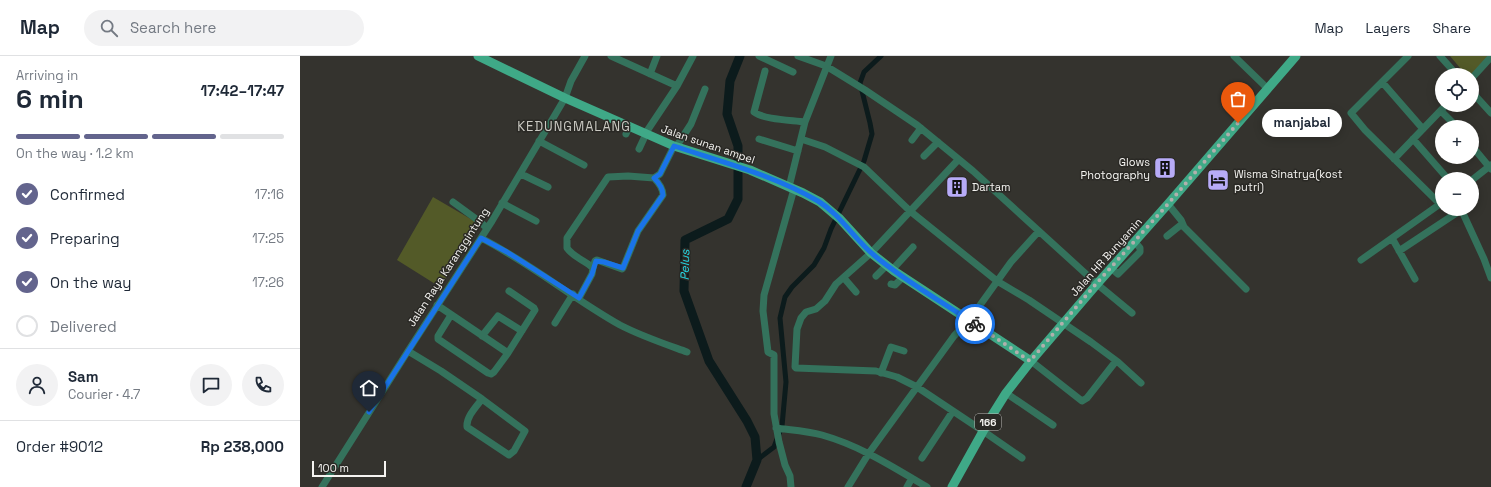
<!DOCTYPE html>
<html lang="en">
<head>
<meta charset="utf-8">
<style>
	body { margin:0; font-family:"Space Grotesk",sans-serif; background:#f2f2f3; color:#1f2937; height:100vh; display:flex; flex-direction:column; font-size:15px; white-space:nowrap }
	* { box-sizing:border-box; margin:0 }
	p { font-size:13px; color:#747a83 }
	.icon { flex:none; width:22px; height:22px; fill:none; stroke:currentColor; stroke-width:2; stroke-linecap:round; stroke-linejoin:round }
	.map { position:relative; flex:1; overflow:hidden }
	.sheet { display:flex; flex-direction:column; background:#fff; width:300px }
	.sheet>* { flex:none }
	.tools { position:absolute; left:1135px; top:12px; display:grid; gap:8px }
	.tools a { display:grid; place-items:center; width:44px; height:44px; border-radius:50%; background:#fff; box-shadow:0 2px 10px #0003; font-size:20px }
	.scale { position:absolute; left:12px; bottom:10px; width:74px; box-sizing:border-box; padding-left:4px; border:2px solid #f5f4f1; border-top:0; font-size:11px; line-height:14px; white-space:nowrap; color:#f5f4f1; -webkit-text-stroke:3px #2a2925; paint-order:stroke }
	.pin { position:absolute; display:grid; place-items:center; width:34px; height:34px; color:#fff; margin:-41px -17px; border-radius:50% 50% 50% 0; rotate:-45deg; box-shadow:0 0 4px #0007 }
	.pin .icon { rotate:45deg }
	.courier { position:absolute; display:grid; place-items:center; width:40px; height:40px; margin:-20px; border:3px solid #1a73e8; border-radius:50%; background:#fff; color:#222; box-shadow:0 1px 5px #0007 }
	.bubble { position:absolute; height:28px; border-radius:14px; background:#fff; box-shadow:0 2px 10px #0003; font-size:13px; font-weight:600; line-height:28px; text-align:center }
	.summary em { font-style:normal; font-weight:600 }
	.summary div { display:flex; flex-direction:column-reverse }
	.summary { display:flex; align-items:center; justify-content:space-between; height:68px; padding:0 16px }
	h1 { font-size:26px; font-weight:600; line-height:30px }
	.bar { display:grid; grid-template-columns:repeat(4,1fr); gap:6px 4px; align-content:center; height:48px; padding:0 16px }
	.bar i { height:5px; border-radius:3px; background:#e0e1e3 }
	.bar .active { background:#63648d }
	.bar p { grid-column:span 4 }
	.line { display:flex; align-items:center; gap:10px; padding:0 16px; border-top:1px solid #e0e1e3 }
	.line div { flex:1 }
	.round { display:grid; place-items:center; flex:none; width:42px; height:42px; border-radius:21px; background:#f2f2f3 }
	ol { padding:0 16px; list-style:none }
	li { display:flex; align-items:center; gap:12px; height:44px }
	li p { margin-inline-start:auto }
	li .icon { padding:4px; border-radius:50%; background:#63648d; color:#fff; stroke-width:4 }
	li:last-child { color:#747a83 }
	li i { width:22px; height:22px; border:2px solid #e0e1e3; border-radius:50% }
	header { display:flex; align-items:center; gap:24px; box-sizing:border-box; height:56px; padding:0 20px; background:#fff; border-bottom:1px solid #e0e1e3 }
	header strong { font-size:19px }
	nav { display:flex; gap:22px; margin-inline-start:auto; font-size:14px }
	.search { width:280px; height:36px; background:#f2f2f3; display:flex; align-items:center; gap:10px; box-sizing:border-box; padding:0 14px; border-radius:22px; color:#747a83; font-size:15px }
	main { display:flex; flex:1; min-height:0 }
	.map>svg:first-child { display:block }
	.green { fill:#535a28 }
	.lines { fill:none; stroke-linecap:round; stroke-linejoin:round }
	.canal { stroke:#0c1b1c; stroke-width:5 }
	.river { stroke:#0c1b1c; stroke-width:9 }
	.minor { stroke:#34725c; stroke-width:7 }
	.major { stroke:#3fa987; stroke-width:9 }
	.done { stroke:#b1b0ad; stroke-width:4; stroke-dasharray:0 7.2 }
	.route { stroke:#1a73e8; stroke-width:5 }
	.labels { text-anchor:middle; stroke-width:3; stroke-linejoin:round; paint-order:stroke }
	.shield { fill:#2a2925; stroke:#b8b7b4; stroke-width:1 }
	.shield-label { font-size:10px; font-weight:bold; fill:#f5f4f1 }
	.street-label { font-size:11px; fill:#f5f4f1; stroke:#2a2925 }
	.poi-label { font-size:11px; fill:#f5f4f1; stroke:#2a2925; text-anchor:start }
	.water-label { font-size:12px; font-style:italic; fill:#25d7e4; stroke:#2a2925 }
	.quarter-label { font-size:13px; letter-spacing:1px; fill:#cbcac3; stroke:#2a2925 }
</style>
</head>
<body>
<header>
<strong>Map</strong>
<div class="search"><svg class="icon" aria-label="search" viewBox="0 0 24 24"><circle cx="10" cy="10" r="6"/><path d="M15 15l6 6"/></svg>Search here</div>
<nav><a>Map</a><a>Layers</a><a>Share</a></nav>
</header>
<main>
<section class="sheet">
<div class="summary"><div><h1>6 min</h1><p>Arriving in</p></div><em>17:42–17:47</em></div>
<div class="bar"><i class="active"></i><i class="active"></i><i class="active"></i><i></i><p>On the way · 1.2 km</p></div>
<ol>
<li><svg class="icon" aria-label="check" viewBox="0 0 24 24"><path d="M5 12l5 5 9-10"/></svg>Confirmed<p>17:16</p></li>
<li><svg class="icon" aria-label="check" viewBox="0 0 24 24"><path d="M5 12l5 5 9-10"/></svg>Preparing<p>17:25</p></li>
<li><svg class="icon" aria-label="check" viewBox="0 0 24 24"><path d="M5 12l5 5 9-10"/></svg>On the way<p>17:26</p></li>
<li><i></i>Delivered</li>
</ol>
<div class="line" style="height:72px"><a class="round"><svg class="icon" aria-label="person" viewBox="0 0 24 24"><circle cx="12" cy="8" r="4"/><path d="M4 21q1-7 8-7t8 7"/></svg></a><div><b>Sam</b><p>Courier · 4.7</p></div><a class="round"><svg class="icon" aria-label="chat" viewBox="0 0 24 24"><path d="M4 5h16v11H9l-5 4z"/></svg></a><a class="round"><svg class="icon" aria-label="phone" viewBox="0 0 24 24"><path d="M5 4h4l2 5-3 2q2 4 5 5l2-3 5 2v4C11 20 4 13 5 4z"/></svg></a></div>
<div class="line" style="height:52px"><div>Order #9012</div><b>Rp 238,000</b></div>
</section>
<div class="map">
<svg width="1191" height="431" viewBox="0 0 1191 431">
	<rect width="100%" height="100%" fill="#34332e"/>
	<path class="green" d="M1150,0H1189L1171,19H1166Z
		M133,141L181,169L140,231L97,204Z"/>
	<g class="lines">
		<path class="canal" d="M457,404L474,391L482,370L486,326L480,262L485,241L492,231L514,209L524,192L531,173L564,105L572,78L570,67L560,27L564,16L581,0"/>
		<path class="river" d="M440,0L430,25L427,58L438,90V143L428,163L385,184L384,235L409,305L447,365L455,381L457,404L446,431"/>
		<path class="minor" d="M311,0L377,30
			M459,0L493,16
			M498,0L526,10L565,34L617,69L673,115L797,228L832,257
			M934,0L967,32
			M1108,0L1051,57L1065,74L1140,148L1142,146
			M1140,0L1157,19
			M465,15L454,56C465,64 491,64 505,66
			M350,18L357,0
			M1172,22L1191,1
			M1082,26L1123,73
			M1172,36L1191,57
			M1141,55L1157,71
			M326,78L329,70
			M345,78L377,30L393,0
			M459,83L498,95
			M501,83L525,91L564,111L610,155L697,225L729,244L791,286L818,306L841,327
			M1113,83L1148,123
			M612,84L621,72
			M239,85L284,109
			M1172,90L1191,113
			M376,91L391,68L405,33
			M339,93L346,78
			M624,100L638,86
			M1094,103L1146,49
			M658,104L571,197L536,228L525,245L516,253L506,256L501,262L497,273L495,311L496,312L576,315L597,321L617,331L683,375L722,402
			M221,118L248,131
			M1172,124L1191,109
			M489,131L505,66L531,0
			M153,146L179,165L187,172
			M202,147L236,165
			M868,148L881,164L884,171L946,233
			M1161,153L1184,203L1191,222
			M867,180L882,168
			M181,182C230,207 272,242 320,269C341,280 365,288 387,296
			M1092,182L1115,223
			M1099,195L1161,154
			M1061,204L1140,148
			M293,212L295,205L297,204L322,213L323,212L338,175L363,139C363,132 359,127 354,122
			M811,212L818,218L840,196V192L835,186
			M592,214L613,191
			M576,220L587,209
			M544,222L556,236
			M591,228L595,229L603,221
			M279,242L292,218L293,212C285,204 274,202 267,192V182L308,121L328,120L354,122L360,118L374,90
			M137,249L208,297L235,254L234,252L209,235
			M151,259L138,280V283L188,317L191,318L194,316L208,297
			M255,267L273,238
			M182,280L198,260L222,275
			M108,295L141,315L182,343C176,351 166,361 167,371L209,399L214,395L225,375L182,343
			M731,305L782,345L787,342L816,305
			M581,317L591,291L604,295
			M706,337L753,369
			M476,372C491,374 508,375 522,379C561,390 593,411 627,431
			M622,402L653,355
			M22,431L108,295L192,165L265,42L271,25L285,0
			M491,431L490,420L485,409L479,386L474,358V299L468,296L463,255L464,239L494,133
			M548,431L569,397L654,280L670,263L711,206L739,175
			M607,431L612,422"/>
		<path class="major" d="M178,0L265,42L374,90L450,114L503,137L520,146L540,163L571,197L594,215L731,305
			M652,431L691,361L706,337L731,305L797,228L868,148L996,0"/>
	</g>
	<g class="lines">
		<path class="done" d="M675,268L730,305L796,228L868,148L938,67"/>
		<path class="route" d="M69,356L181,182L207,196L279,242L292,218L296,205L304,206L323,212L338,175L363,139C363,132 359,127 354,122L360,118L374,90C422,106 473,119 518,145C541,159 554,183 575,200C606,226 641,245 675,268"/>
	</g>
	<defs>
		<g id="building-square" transform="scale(1.15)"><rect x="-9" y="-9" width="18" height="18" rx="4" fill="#b7abf7" stroke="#2a2925"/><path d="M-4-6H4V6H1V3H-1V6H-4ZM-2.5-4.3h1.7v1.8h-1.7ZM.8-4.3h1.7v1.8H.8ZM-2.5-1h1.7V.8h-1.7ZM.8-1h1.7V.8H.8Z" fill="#111"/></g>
		<g id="hotel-square" transform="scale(1.15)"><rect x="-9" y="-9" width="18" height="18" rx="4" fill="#b7abf7" stroke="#2a2925"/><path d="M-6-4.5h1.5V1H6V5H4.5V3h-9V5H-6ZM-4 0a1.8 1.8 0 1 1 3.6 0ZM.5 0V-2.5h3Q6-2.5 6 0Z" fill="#111"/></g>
	</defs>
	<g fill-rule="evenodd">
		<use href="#building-square" x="865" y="112"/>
		<use href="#hotel-square" x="918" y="124"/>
		<use href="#building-square" x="657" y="131"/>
	</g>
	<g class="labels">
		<rect class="shield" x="675" y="358" width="26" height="16" rx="3"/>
		<g class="shield-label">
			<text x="688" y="370">166</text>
		</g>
		<g class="street-label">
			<text transform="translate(408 88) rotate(19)" y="4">Jalan sunan ampel</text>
			<text transform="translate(806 201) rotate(-48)" y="4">Jalan HR Bunyamin</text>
			<text transform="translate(148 211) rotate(-57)" y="4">Jalan Raya Karanggintung</text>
		</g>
		<g class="poi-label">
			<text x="850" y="110" text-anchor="end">Glows<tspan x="850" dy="13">Photography</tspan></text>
			<text x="934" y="122">Wisma Sinatrya(kost<tspan x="934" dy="13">putri)</tspan></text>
			<text x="672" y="135">Dartam</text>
		</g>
		<g class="water-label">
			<text transform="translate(385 209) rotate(-89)" y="4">Pelus</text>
		</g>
		<g class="quarter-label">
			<text x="274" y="75">KEDUNGMALANG</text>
		</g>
	</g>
</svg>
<div class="tools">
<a><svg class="icon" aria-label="locate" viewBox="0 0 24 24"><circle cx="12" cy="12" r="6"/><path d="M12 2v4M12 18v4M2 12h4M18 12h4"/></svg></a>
<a>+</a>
<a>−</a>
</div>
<div class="scale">100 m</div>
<div class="pin" style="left:938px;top:67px;background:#ea580c"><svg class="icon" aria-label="bag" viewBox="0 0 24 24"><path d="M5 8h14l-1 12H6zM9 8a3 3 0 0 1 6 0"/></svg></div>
<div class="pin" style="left:69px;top:356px;background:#1f2937"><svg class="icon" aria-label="home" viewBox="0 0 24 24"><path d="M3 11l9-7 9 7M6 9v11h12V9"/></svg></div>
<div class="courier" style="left:675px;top:268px"><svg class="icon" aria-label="bike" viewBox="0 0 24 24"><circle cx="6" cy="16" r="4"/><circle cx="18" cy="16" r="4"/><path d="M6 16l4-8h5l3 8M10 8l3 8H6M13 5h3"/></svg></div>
<div class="bubble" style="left:962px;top:53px;width:80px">manjabal</div>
</div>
</main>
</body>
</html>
